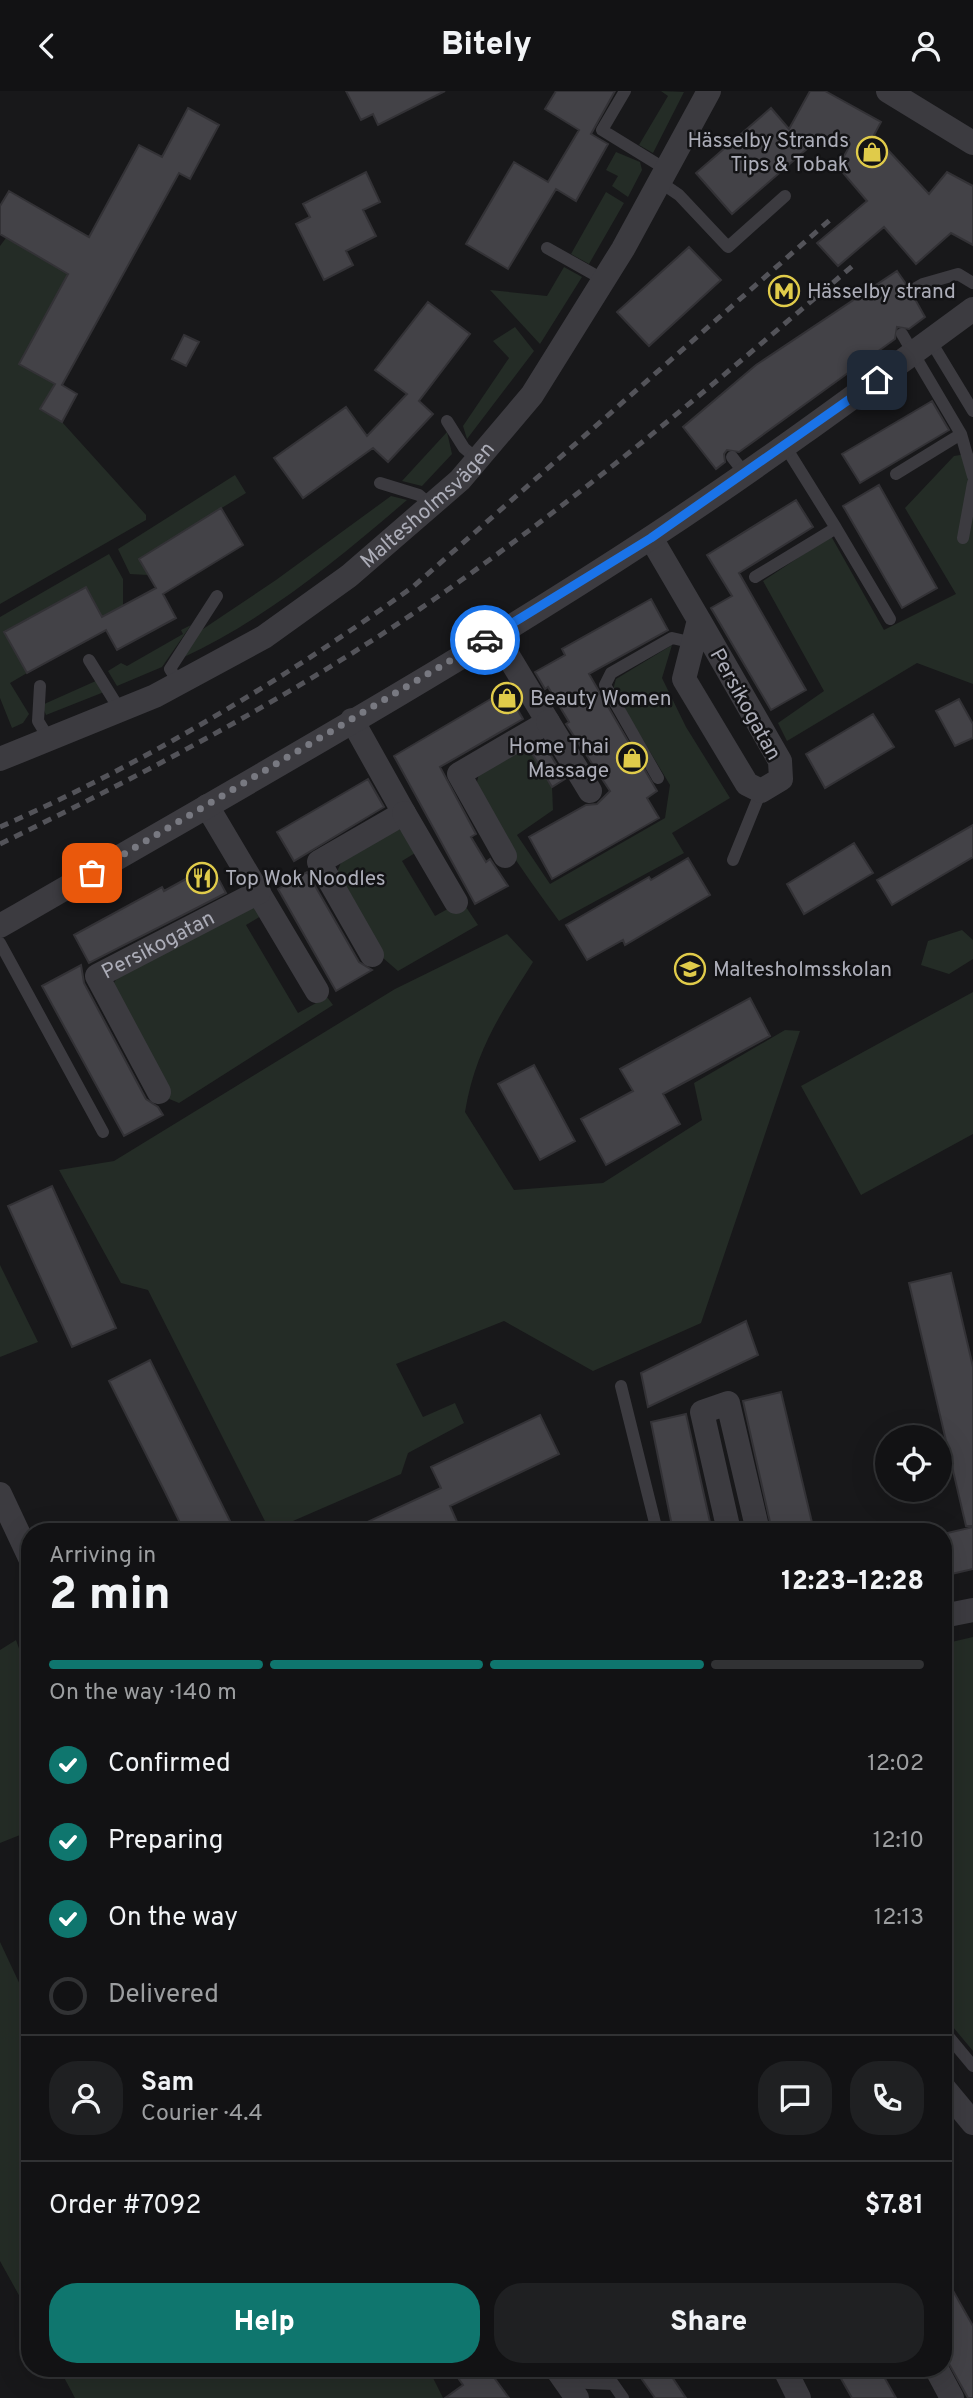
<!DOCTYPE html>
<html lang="en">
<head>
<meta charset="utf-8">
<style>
	body { margin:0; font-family:Overpass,sans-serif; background:#1f2022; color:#f1f3f6; height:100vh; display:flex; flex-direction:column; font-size:26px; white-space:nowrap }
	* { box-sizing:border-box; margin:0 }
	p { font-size:23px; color:#9c9ea0 }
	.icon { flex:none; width:38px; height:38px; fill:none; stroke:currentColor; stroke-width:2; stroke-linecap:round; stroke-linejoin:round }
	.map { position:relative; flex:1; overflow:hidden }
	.details { position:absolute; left:21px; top:1432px; width:931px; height:854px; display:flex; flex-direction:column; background:#121214; border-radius:28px; box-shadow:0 7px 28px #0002,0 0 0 2px #313234 }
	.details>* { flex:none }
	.fabs { position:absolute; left:875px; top:1334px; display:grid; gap:14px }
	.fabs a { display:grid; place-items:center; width:77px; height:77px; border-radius:50%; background:#121214; box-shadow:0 7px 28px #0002,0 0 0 2px #313234; font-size:35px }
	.pin { position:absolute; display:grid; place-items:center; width:60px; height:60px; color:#fff; margin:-30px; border-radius:14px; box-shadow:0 4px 10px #0006 }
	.courier { position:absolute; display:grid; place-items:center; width:70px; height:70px; margin:-35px; border:5px solid #1a73e8; border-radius:50%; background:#fff; color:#222; box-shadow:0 2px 9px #0007 }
	.summary em { font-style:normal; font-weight:800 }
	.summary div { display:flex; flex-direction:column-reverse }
	.summary { display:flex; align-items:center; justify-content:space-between; height:119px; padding:0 28px }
	h1 { font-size:46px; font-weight:800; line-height:52px }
	.bar { display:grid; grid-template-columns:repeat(4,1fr); gap:10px 7px; align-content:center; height:84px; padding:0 28px }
	.bar i { height:9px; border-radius:5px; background:#313234 }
	.bar .on { background:#0f766e }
	.bar p { grid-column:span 4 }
	.line { display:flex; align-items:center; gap:18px; padding:0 28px; border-top:2px solid #313234 }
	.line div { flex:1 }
	.round { display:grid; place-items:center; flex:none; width:74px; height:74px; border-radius:28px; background:#1f2022 }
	ol { padding:0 28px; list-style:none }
	li { display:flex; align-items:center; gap:21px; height:77px }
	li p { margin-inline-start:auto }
	li .icon { padding:7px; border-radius:50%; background:#0f766e; color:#fff; stroke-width:4 }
	li:last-child { color:#9c9ea0 }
	li i { width:38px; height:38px; border:4px solid #313234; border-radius:50% }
	.cta { display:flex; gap:14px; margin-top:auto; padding:14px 28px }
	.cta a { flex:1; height:80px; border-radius:28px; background:#0f766e; color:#fff; font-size:28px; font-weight:800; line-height:80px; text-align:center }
	.cta a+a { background:#1f2022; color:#f1f3f6 }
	header { display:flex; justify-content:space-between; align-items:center; height:91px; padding:0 28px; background:#121214; font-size:32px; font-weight:800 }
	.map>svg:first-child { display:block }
	.green { fill:#242c26 }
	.building { fill:#434247; stroke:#333236; stroke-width:2 }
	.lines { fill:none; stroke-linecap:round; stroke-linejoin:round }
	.lane { stroke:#3c3b40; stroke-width:12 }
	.street { stroke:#3c3b40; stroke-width:24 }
	.rail { stroke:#535359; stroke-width:5; stroke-dasharray:9 7; stroke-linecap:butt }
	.done { stroke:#787981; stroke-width:7; stroke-dasharray:0 12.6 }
	.route { stroke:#1a73e8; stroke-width:9 }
	.labels { text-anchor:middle; stroke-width:5; stroke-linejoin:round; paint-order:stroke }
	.poi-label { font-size:21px; fill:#acadb8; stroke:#131315; text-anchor:start }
	.street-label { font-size:21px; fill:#acadb8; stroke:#131315 }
</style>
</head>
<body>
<header><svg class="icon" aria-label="back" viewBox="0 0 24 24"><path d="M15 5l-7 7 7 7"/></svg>Bitely<svg class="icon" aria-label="person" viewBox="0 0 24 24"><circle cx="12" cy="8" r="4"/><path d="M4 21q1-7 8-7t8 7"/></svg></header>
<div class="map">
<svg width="973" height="2307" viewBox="0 0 973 2307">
	<rect width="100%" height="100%" fill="#18181a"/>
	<path class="green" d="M661,0L684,1L653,62L639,54L668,5Z
		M616,61L640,71L642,79L628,106L612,95L618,85L606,79Z
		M606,101L624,112L589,173L571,163Z
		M6,147L68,183L19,273L55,293L41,319L62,331L146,424V429L0,513V155Z
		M564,176L582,186L540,253L490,199L547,205Z
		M515,236L534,260L467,348L463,335L509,267L493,250Z
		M447,341L452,363L422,395L402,390Z
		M973,362V593L917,572L787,650L778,632L824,600L763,490L831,445L884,539L956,503L905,417L954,365Z
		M235,384L246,402L139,468L148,484L130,483L118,458Z
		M391,405L407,409C337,469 266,528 182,567L200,540L276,489Z
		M109,463L123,488V515L102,526L86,496L4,540L27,582L10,592L29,623L23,632L12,637L0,607V526Z
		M191,534L162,576L117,595L108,580L121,572L127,575L183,543L181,539Z
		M672,554L662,587L686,636L730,707L672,742L684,762L559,830C540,803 481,725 477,697C476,690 479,683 482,676L528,656L552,696L553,719L517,744L550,793L665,727L670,694L613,599L616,588Z
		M98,589L104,601L46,624L42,614Z
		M396,735L420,759L402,770L435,825L462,810L478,834L398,880L375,860L335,785L344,765Z
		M252,812L261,825L246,834L298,922L327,906L333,914L179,1012L167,1007L113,893L121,881Z
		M962,839L973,849V868L949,883L921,874L928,850Z
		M507,843L533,871C501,922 475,960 465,1021L514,1099L603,1092L702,1029L694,992L785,939L800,940L701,1232L593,1280L504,1230L396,1273L423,1326L455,1312L464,1332L408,1362L401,1383L270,1440L148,1199L121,1192L59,1079L114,1070L395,898Z
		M973,901V1043L861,1104L801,995Z
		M0,1174L38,1251L0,1266Z
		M973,1546V1960L943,1924V1553Z
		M16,1549L30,1589V1740L0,1752V1559Z
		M0,1851L30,1915V2224L0,2170Z
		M59,2277H428L443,2307H75Z"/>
	<path class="building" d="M346,0H445L378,34L373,23L361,29Z
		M556,0H615L591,43L608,53L576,110L556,98L508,178L466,153L514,71L548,91L579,39L545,18Z
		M810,0H825L881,31L874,44L929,103L947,81L973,95V154L951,142L916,173L884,136L838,175L817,152L867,110L838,76L848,58L823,44L732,123L696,82L771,17L789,38Z
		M188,17L219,34L190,88L179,82L62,294L77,303L62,331L40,318L55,293L19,273L68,183L0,143V115L9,100L89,146L139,54L162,66Z
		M366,81L380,111L363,119L376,145L346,160L353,174L324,189L296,133L310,126L303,113Z
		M689,156L721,189L649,255L617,221Z
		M897,180L906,193L902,199L904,205L915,208L925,226L909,238L897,236L895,248L739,361L727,359L724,363L725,371L716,378L683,336L756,274Z
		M428,211L470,243L419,310L433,323L388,371L373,357L303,407L274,367L346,316L367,345L407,303L375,279Z
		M184,244L199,251L186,275L172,268Z
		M932,310L949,339L860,392L842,363Z
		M879,394L937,497L902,517L843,415Z
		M796,409L813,436L739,482L806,599L771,619L711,517L732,505L707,464Z
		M221,417L243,454L163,503L176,527L117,559L106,539L27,582L4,541L86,496L102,526L156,497L139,468Z
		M651,508L668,539L589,583L657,700L647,707L659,727L552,788L529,746L586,714L597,713L610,700L566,633L569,631L548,596L545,598L535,581L565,564L562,558Z
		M506,599L523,628L440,676L476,743L471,746L486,771L490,768L508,795L475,813L394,665Z
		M959,608L973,633V647L955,655L936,620Z
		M873,623L894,656L825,697L806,663Z
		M543,651L565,688L552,696L530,659Z
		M368,688L384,716L294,770L277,741Z
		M973,734V766L892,814L877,789Z
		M854,752L873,782L804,823L787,793Z
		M688,767L710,804L625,854L623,849L587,869L566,834L649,786L651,789Z
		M211,774L226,802L89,872L74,844L162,796L164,800Z
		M307,781L359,871L372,879L336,900L278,798Z
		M81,874L84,892L146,1008L158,1016L163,1024L124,1045L42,895Z
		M750,907L770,945L663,1003L680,1033L606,1074L581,1028L633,1000L620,978Z
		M534,974L575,1050L540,1069L498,993Z
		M52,1095L116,1237L72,1256L8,1115Z
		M951,1182L973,1276V1435H966L909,1192Z
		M746,1230L758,1264L648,1316L641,1282Z
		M150,1269L235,1440H184L164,1399L109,1290Z
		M781,1301L814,1440H772L743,1310Z
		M686,1323L712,1440H673L651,1331Z
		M540,1324L559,1363L450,1415L458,1433L442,1440H348L441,1397L431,1376Z
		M973,1436V1478L943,1485V1443Z
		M943,2182L973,2235V2307H968L943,2262Z
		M451,2277H487L509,2307H445L463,2294Z
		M634,2277H666L686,2307H655Z
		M835,2277H879L896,2307H852Z"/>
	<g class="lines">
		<path class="lane" d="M625,0L602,39L667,79
			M660,91L679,104L728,156L785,105
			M547,157L604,189
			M911,200L923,193L958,183L973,192
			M930,249L973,320
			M447,330L464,357L477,368
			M961,343L973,385
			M732,366L745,383
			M896,383L961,343L902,243
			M380,392L419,404L431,414
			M836,437L890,528
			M963,447L973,392
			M755,486L836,437L785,355
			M89,569L120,619
			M179,592L170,578L217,505
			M40,595L38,630L49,648
			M658,687L605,594L611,582L672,547L694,552
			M733,769L761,700
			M0,852L103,1041
			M621,1295L657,1440
			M943,1939L973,1975
			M602,2277L623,2307
			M565,2291L613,2293"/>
		<g class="street">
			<path d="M888,0L973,52"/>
			<path d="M651,447L699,529L684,588L747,693L761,700L781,688L780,670L699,529"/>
			<path d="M495,543L548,631L459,683L505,765"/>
			<path d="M352,629L404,722L319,771L372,864"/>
			<path d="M548,631L590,700"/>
			<path id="s1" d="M0,668L155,605L264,546L349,485L460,389L532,304L623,158L709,0"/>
			<path d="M207,715L317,900"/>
			<path d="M404,722L456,811"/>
			<path d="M0,835C218,708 440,585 652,446C762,374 867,296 973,218"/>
			<path id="s2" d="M159,1001L97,885L259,801"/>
			<path d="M0,1403L30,1467"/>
			<path d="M729,1440L702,1321L728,1312L758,1440"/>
			<path d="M943,1525L973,1519"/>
			<path d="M943,1996L973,2032"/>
			<path d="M556,2277L577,2307"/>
			<path d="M784,2277L799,2307"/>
			<path d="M936,2277L952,2307"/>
		</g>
		<path class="rail" d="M0,736C145,672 285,588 414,495L832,127
			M0,753C158,676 316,593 460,490C598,392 727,282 856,172"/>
	</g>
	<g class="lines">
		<path class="done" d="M92,782L485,549"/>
		<path class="route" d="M485,549L651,447L877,289"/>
	</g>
	<defs>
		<g id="shop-ring" transform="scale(1.575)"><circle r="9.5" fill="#131315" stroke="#e0cb4a" stroke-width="1.5"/><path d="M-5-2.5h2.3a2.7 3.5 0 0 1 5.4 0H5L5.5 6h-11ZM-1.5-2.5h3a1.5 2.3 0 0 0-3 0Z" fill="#e0cb4a"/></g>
		<g id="metro-ring" transform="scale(1.575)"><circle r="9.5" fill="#131315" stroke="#e0cb4a" stroke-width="1.5"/><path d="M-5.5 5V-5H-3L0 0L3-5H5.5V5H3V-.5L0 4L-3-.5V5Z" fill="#e0cb4a"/></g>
		<g id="restaurant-ring" transform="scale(1.575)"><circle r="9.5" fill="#131315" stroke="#e0cb4a" stroke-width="1.5"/><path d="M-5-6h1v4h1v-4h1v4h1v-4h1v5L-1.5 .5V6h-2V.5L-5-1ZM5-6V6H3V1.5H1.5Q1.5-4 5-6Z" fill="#e0cb4a"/></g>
		<g id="school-ring" transform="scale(1.575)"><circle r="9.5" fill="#131315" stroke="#e0cb4a" stroke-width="1.5"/><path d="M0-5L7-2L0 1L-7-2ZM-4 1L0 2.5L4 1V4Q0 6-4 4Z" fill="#e0cb4a"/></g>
	</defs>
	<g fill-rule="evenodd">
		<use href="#shop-ring" x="872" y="61"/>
		<use href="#metro-ring" x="784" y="200"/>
		<use href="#shop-ring" x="507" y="607"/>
		<use href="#shop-ring" x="632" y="667"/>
		<use href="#restaurant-ring" x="202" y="787"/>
		<use href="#school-ring" x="690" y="878"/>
	</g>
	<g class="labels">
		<g class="poi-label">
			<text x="849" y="56" text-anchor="end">Hässelby Strands<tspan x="849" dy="24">Tips &amp; Tobak</tspan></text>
			<text x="807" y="207">Hässelby strand</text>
			<text x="530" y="614">Beauty Women</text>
			<text x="609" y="662" text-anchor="end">Home Thai<tspan x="609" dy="24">Massage</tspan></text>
			<text x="225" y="794">Top Wok Noodles</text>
			<text x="713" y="885">Maltesholmsskolan</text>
		</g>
		<g class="street-label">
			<text dy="7" stroke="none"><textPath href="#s1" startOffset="502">Maltesholmsvägen</textPath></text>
			<text transform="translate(746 613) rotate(61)" y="7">Persikogatan</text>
			<text dy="7" stroke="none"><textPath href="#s2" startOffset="200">Persikogatan</textPath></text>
		</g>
	</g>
</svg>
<div class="fabs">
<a><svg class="icon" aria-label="locate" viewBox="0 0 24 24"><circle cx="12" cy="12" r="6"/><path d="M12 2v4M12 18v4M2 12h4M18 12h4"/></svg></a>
</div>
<div class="pin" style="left:92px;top:782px;background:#ea580c"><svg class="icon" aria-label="bag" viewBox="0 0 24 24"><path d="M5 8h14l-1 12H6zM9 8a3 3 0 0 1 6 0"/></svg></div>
<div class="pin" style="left:877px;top:289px;background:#1f2937"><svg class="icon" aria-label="home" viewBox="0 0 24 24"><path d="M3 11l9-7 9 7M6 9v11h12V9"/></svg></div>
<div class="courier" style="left:485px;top:549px"><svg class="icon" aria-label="car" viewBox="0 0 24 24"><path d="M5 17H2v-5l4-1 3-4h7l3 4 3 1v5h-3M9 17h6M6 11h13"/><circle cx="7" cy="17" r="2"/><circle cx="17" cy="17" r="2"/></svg></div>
<section class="details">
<div class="summary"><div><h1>2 min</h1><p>Arriving in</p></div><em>12:23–12:28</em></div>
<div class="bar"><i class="on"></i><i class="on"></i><i class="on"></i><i></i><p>On the way · 140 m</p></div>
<ol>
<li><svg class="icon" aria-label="check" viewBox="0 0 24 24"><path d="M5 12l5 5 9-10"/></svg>Confirmed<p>12:02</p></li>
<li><svg class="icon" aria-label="check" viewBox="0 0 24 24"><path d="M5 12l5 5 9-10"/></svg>Preparing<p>12:10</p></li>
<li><svg class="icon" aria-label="check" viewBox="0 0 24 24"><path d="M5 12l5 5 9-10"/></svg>On the way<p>12:13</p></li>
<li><i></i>Delivered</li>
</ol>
<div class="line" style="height:126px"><a class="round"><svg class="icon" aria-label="person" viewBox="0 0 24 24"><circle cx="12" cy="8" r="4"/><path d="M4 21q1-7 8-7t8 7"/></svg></a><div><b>Sam</b><p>Courier · 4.4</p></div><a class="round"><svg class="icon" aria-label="chat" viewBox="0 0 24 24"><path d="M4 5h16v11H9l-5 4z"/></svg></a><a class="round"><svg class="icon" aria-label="phone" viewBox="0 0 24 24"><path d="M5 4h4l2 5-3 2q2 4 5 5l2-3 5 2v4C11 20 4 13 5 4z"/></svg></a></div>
<div class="line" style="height:91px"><div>Order #7092</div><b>$7.81</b></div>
<div class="cta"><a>Help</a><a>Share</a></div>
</section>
</div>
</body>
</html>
